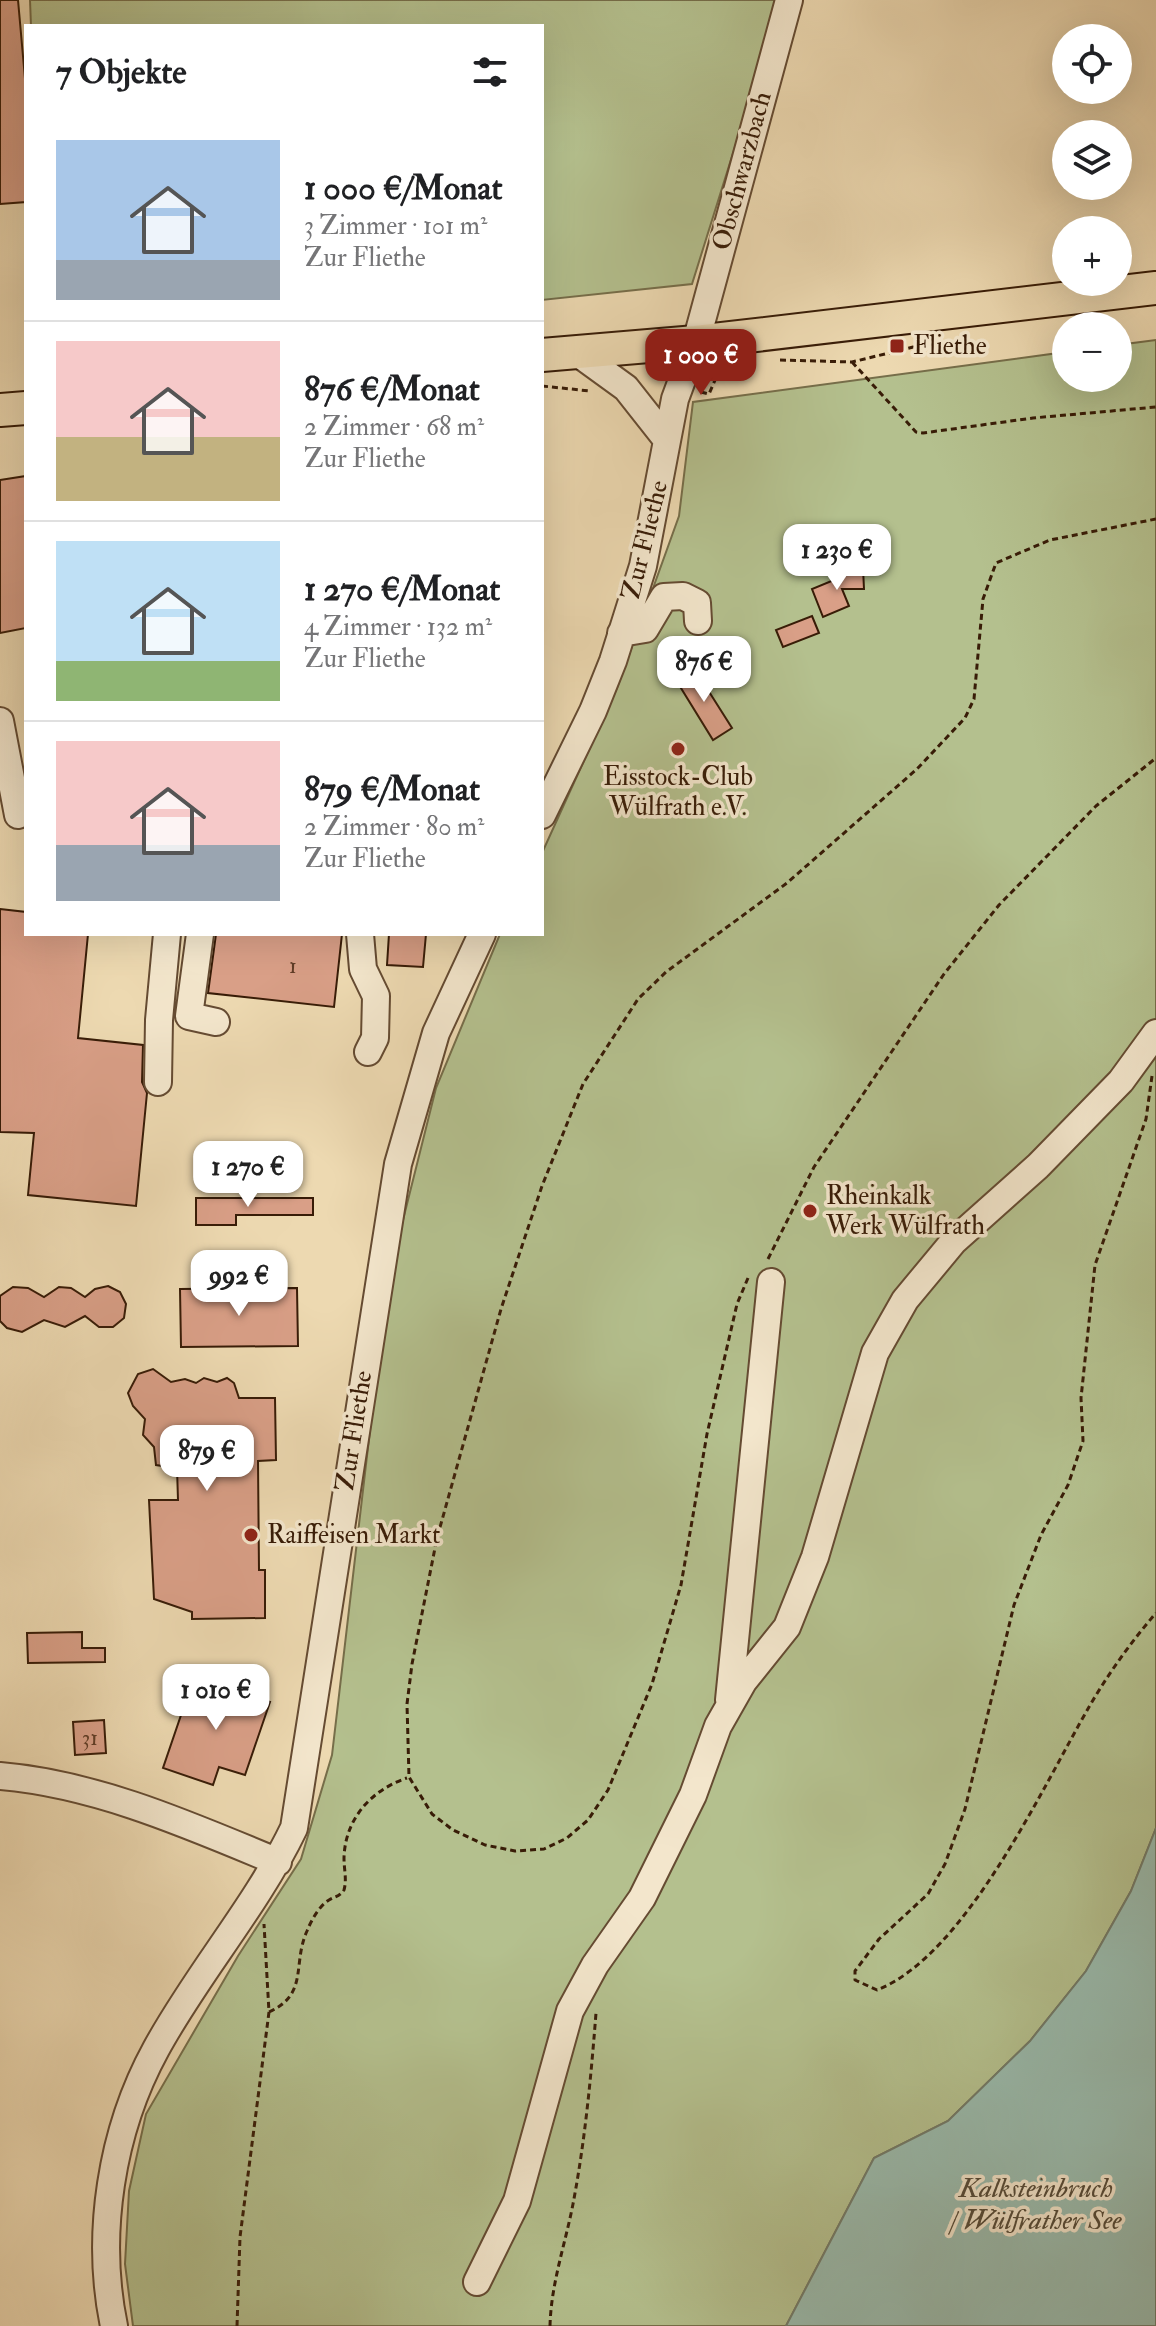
<!DOCTYPE html>
<html lang="de">
<meta charset="utf-8">
<style>
:root{--surface:#fff;--page:#f2f2f2;--text:#202124;--muted:#757577;--line:#e0e0e0;--accent:#8f2418}
body{margin:0;font-family:"IM FELL Double Pica",serif;background:var(--page);color:var(--text);height:100vh;display:flex;flex-direction:column;font-size:30px;white-space:nowrap}
*{box-sizing:border-box;margin:0}
p{font-size:26px;color:var(--muted)}
.icon{flex:none;width:44px;height:44px;fill:none;stroke:currentColor;stroke-width:2;stroke-linecap:round;stroke-linejoin:round}
.map{position:relative;flex:1;overflow:hidden}
.side{position:absolute;left:24px;top:24px;width:520px;height:912px;display:flex;flex-direction:column;background:var(--surface);border-radius:0px;box-shadow:0 8px 32px #0002}
.side>*{flex:none}
.tools{position:absolute;left:1052px;top:24px;display:grid;gap:16px}
.tools a{display:grid;place-items:center;width:80px;height:80px;border-radius:50%;background:var(--surface);box-shadow:0 8px 32px #0002;font-size:40px}
.price{position:absolute;translate:-50% -68px;padding:0 18px;border-radius:16px;background:#fff;color:#222;font-size:26px;line-height:52px;filter:drop-shadow(0 2px 4px #0008)}
.price::after{content:'';position:absolute;left:50%;top:48px;width:24px;height:18px;margin-left:-12px;background:inherit;clip-path:polygon(0 0,100% 0,50% 100%)}
.price.on{background:var(--accent);color:#fff}
ul{padding:0;list-style:none}
li{display:flex;align-items:center;gap:24px;height:200px;padding:0 32px}
li+li{border-top:2px solid var(--line)}
li span{display:grid;place-items:center;flex:none;width:224px;height:160px;border-radius:0px;color:#555}
li>.icon{margin-inline-start:auto}
span .icon{width:96px;height:96px;fill:#fffc;stroke-width:1}
li b{font-size:34px}
h2{display:flex;justify-content:space-between;align-items:center;height:96px;padding:0 32px;font-size:34px}
.map>svg:first-child{display:block}
</style>
<div class="map">
<svg width="1156" height="2326" viewBox="0 0 1156 2326">
<rect width="100%" height="100%" fill="#edd9b1"/>
<filter id="stains"><feTurbulence type="fractalNoise" baseFrequency=".0025" numOctaves="4"/><feColorMatrix values="0 0 0 0 .2 0 0 0 0 .09 0 0 0 0 .02 0 0 0 .5 -.17"/></filter>
<radialGradient id="worn" r=".72"><stop offset=".6" stop-color="#630" stop-opacity="0"/><stop offset="1" stop-color="#630" stop-opacity=".3"/></radialGradient>
<!-- green -->
<path fill="#b4c08e" stroke="#766e4a" stroke-width="2" d="M30,0H781L692,284L542,300V26H31Z
M1156,340V1828L1131,1891L1086,1971L1030,2041L948,2121L874,2158L786,2326H133L125,2264L129,2191L146,2114L238,1956L301,1859L332,1755L378,1362L395,1252L436,1088L500,934H542V853L617,688L679,516L693,402L1066,352V378H1118V345Z"/>
<!-- water -->
<path fill="#99baac" stroke="#727b6a" stroke-width="2" d="M1156,1828V2326H786L874,2158L948,2121L1030,2041L1086,1971L1131,1891Z"/>
<!-- building -->
<path fill="#d99f87" stroke="#381c07" stroke-width="2" d="M0,0H18L26,90V202L0,204Z
M26,476V628L0,633V480Z
M863,568L864,589H842L849,606L823,617L812,589Z
M812,616L819,633L783,647L776,630Z
M694,668L732,728L713,740L676,680Z
M0,909L26,912V934H88L78,1038L143,1045L142,1082L147,1093L136,1206L28,1195L34,1133L0,1132Z
M216,934H342L334,1007L208,993Z
M389,934H426L423,967L387,965Z
M196,1198H313V1215H236V1225H196Z
M108,1286L120,1292L126,1304L124,1318L113,1327H99L85,1316L65,1327L44,1320L22,1332L7,1328L0,1321V1296L13,1287L28,1288L44,1297L59,1287L71,1288L85,1297L95,1289Z
M297,1288L298,1346L181,1347L180,1289Z
M153,1369L171,1382L185,1379L196,1383L204,1378L217,1382L227,1378L234,1383L239,1398H275L276,1460L258,1461L259,1570H265V1618L192,1619V1612L154,1599L149,1500H178L177,1468L156,1465L154,1447L143,1435L145,1419L133,1406L128,1393L138,1374Z
M82,1632V1648H105V1662L28,1663L27,1633Z
M194,1677L270,1702L245,1775L219,1767L213,1785L163,1768Z
M104,1720L106,1753L75,1755L73,1722Z"/>
<g fill="none" stroke-linecap="round" stroke-linejoin="round">
<!-- minor casing -->
<g stroke="#654b32" stroke-width="30">
<path id="minor" d="M575,351L626,388L667,440
M621,633L645,629L664,597L683,596L697,603L698,621
M0,721L18,815
M542,815L593,711L613,661L643,566L675,399L696,342L789,0
M200,934L189,1016L216,1022
M360,934L363,969L376,996L375,1038L368,1052
M158,1082L159,1020L167,934
M729,1700L771,1282
M0,1776C96,1784 189,1825 278,1862
M477,2282L517,2201L570,2011L595,1965L642,1898L693,1795L718,1726L743,1682L787,1627L815,1557L875,1353L905,1300L954,1241L1038,1166L1121,1081L1156,1033
M114,2326C95,2235 111,2131 156,2049C198,1972 256,1907 294,1828L398,1164L436,1033L482,934"/>
</g>
<!-- major casing -->
<g stroke="#381c07" stroke-width="36">
<path id="major" d="M542,355L696,342L1156,288
M0,410L26,408"/>
</g>
<!-- path -->
<path stroke="#381c07" stroke-width="3" stroke-dasharray="6 4" stroke-linecap="butt" d="M780,360L852,362L942,340
M852,362L916,432L923,433L1033,418L1156,407
M542,386L590,391
M701,392L709,394L719,371L733,364
M1152,1076L1146,1119L1095,1265L1081,1398L1083,1441L1068,1485L1041,1535L1014,1605L965,1809L945,1864L928,1894L879,1939L855,1971V1980L877,1990C966,1955 1042,1788 1089,1707C1108,1674 1131,1642 1156,1613
M768,1259L814,1167L944,974L999,905L1096,806L1156,758
M748,1278L737,1304L707,1434L681,1585L652,1684L608,1790L588,1820L567,1838L544,1849L515,1851L485,1845L453,1830L432,1814L409,1777L407,1704L412,1664L437,1538L501,1309L542,1186L583,1084L638,999L666,972L787,883L917,769L965,718L974,699L983,599L996,563L1050,540L1156,519
M269,2012C309,1994 292,1964 307,1931C311,1921 319,1906 329,1900C336,1896 339,1897 344,1890C347,1879 344,1870 344,1858C345,1819 371,1790 407,1778
M237,2326L240,2237L269,2012L264,1924
M550,2326C551,2284 565,2245 573,2204C585,2141 591,2077 596,2013"/>
<!-- minor -->
<use href="#minor" stroke="#f3e6cc" stroke-width="26"/>
<!-- major -->
<use href="#major" stroke="#edd9b1" stroke-width="32"/>
</g>
<!-- markers -->
<g fill="#8f2418" stroke="#f3e6cc" stroke-width="3">
<rect x="889" y="338" width="16" height="16" rx="4"/>
<circle cx="678" cy="749" r="8"/>
<circle cx="810" cy="1211" r="8"/>
<circle cx="251" cy="1535" r="8"/>
</g>
<g text-anchor="middle" dominant-baseline="central" stroke-width="7" stroke-linejoin="round" paint-order="stroke">
<!-- number labels -->
<g font-size="22" fill="#603d27">
<text x="293" y="966">1</text>
<text x="90" y="1738">31</text>
</g>
<!-- street labels -->
<g font-size="26" fill="#381c07" stroke="#f3e6cc">
<text transform="translate(742 171) rotate(-75)">Obschwarzbach</text>
<text transform="translate(645 540) rotate(-76)">Zur Fliethe</text>
<text transform="translate(354 1431) rotate(-81)">Zur Fliethe</text>
</g>
<!-- poi labels -->
<g font-size="26" fill="#381c07" stroke="#f3e6cc" text-anchor="start">
<text x="913" y="346">Fliethe</text>
<text x="678" y="777" text-anchor="middle">Eisstock-Club<tspan x="678" dy="30">Wülfrath e.V.</tspan></text>
<text x="826" y="1196">Rheinkalk<tspan x="826" dy="30">Werk Wülfrath</tspan></text>
<text x="267" y="1535">Raiffeisen Markt</text>
</g>
<!-- water labels -->
<g font-size="28" font-style="italic" fill="#554b39" stroke="#f3e6cc">
<text x="1036" y="2188">Kalksteinbruch<tspan x="1036" dy="32">/ Wülfrather See</tspan></text>
</g>
</g>
<rect width="100%" height="100%" filter="url(#stains)"/>
<rect width="100%" height="100%" fill="url(#worn)"/>
</svg>
<div class="tools">
<a><svg class="icon" aria-label="locate" viewBox="0 0 24 24"><circle cx="12" cy="12" r="6"/><path d="M12 2v4M12 18v4M2 12h4M18 12h4"/></svg></a>
<a><svg class="icon" aria-label="layers" viewBox="0 0 24 24"><path d="M12 4l9 5-9 5-9-5zM3 14l9 5 9-5"/></svg></a>
<a>+</a>
<a>−</a>
</div>
<b class="price on" style="left:701px;top:397px">1 000 €</b>
<b class="price" style="left:837px;top:592px">1 230 €</b>
<b class="price" style="left:704px;top:704px">876 €</b>
<b class="price" style="left:248px;top:1209px">1 270 €</b>
<b class="price" style="left:239px;top:1318px">992 €</b>
<b class="price" style="left:207px;top:1493px">879 €</b>
<b class="price" style="left:216px;top:1732px">1 010 €</b>
<section class="side">
<h2>7 Objekte<svg class="icon" aria-label="filters" viewBox="0 0 24 24"><path d="M4 7h16M4 17h16"/><circle cx="9" cy="7" r="2"/><circle cx="15" cy="17" r="2"/></svg></h2>
<ul>
<li><span style="background:linear-gradient(#a9c7e8 75%,#9aa5b1 0)"><svg class="icon" aria-label="home" viewBox="0 0 24 24"><path d="M3 11l9-7 9 7M6 9v11h12V9"/></svg></span><div><b>1 000 €/Monat</b><p>3 Zimmer · 101 m²</p><p>Zur Fliethe</p></div></li>
<li><span style="background:linear-gradient(#f6c9c9 60%,#c2b280 0)"><svg class="icon" aria-label="home" viewBox="0 0 24 24"><path d="M3 11l9-7 9 7M6 9v11h12V9"/></svg></span><div><b>876 €/Monat</b><p>2 Zimmer · 68 m²</p><p>Zur Fliethe</p></div></li>
<li><span style="background:linear-gradient(#bfe0f5 75%,#8fb573 0)"><svg class="icon" aria-label="home" viewBox="0 0 24 24"><path d="M3 11l9-7 9 7M6 9v11h12V9"/></svg></span><div><b>1 270 €/Monat</b><p>4 Zimmer · 132 m²</p><p>Zur Fliethe</p></div></li>
<li><span style="background:linear-gradient(#f6c9c9 65%,#9aa5b1 0)"><svg class="icon" aria-label="home" viewBox="0 0 24 24"><path d="M3 11l9-7 9 7M6 9v11h12V9"/></svg></span><div><b>879 €/Monat</b><p>2 Zimmer · 80 m²</p><p>Zur Fliethe</p></div></li>
</ul>
</section>
</div>
